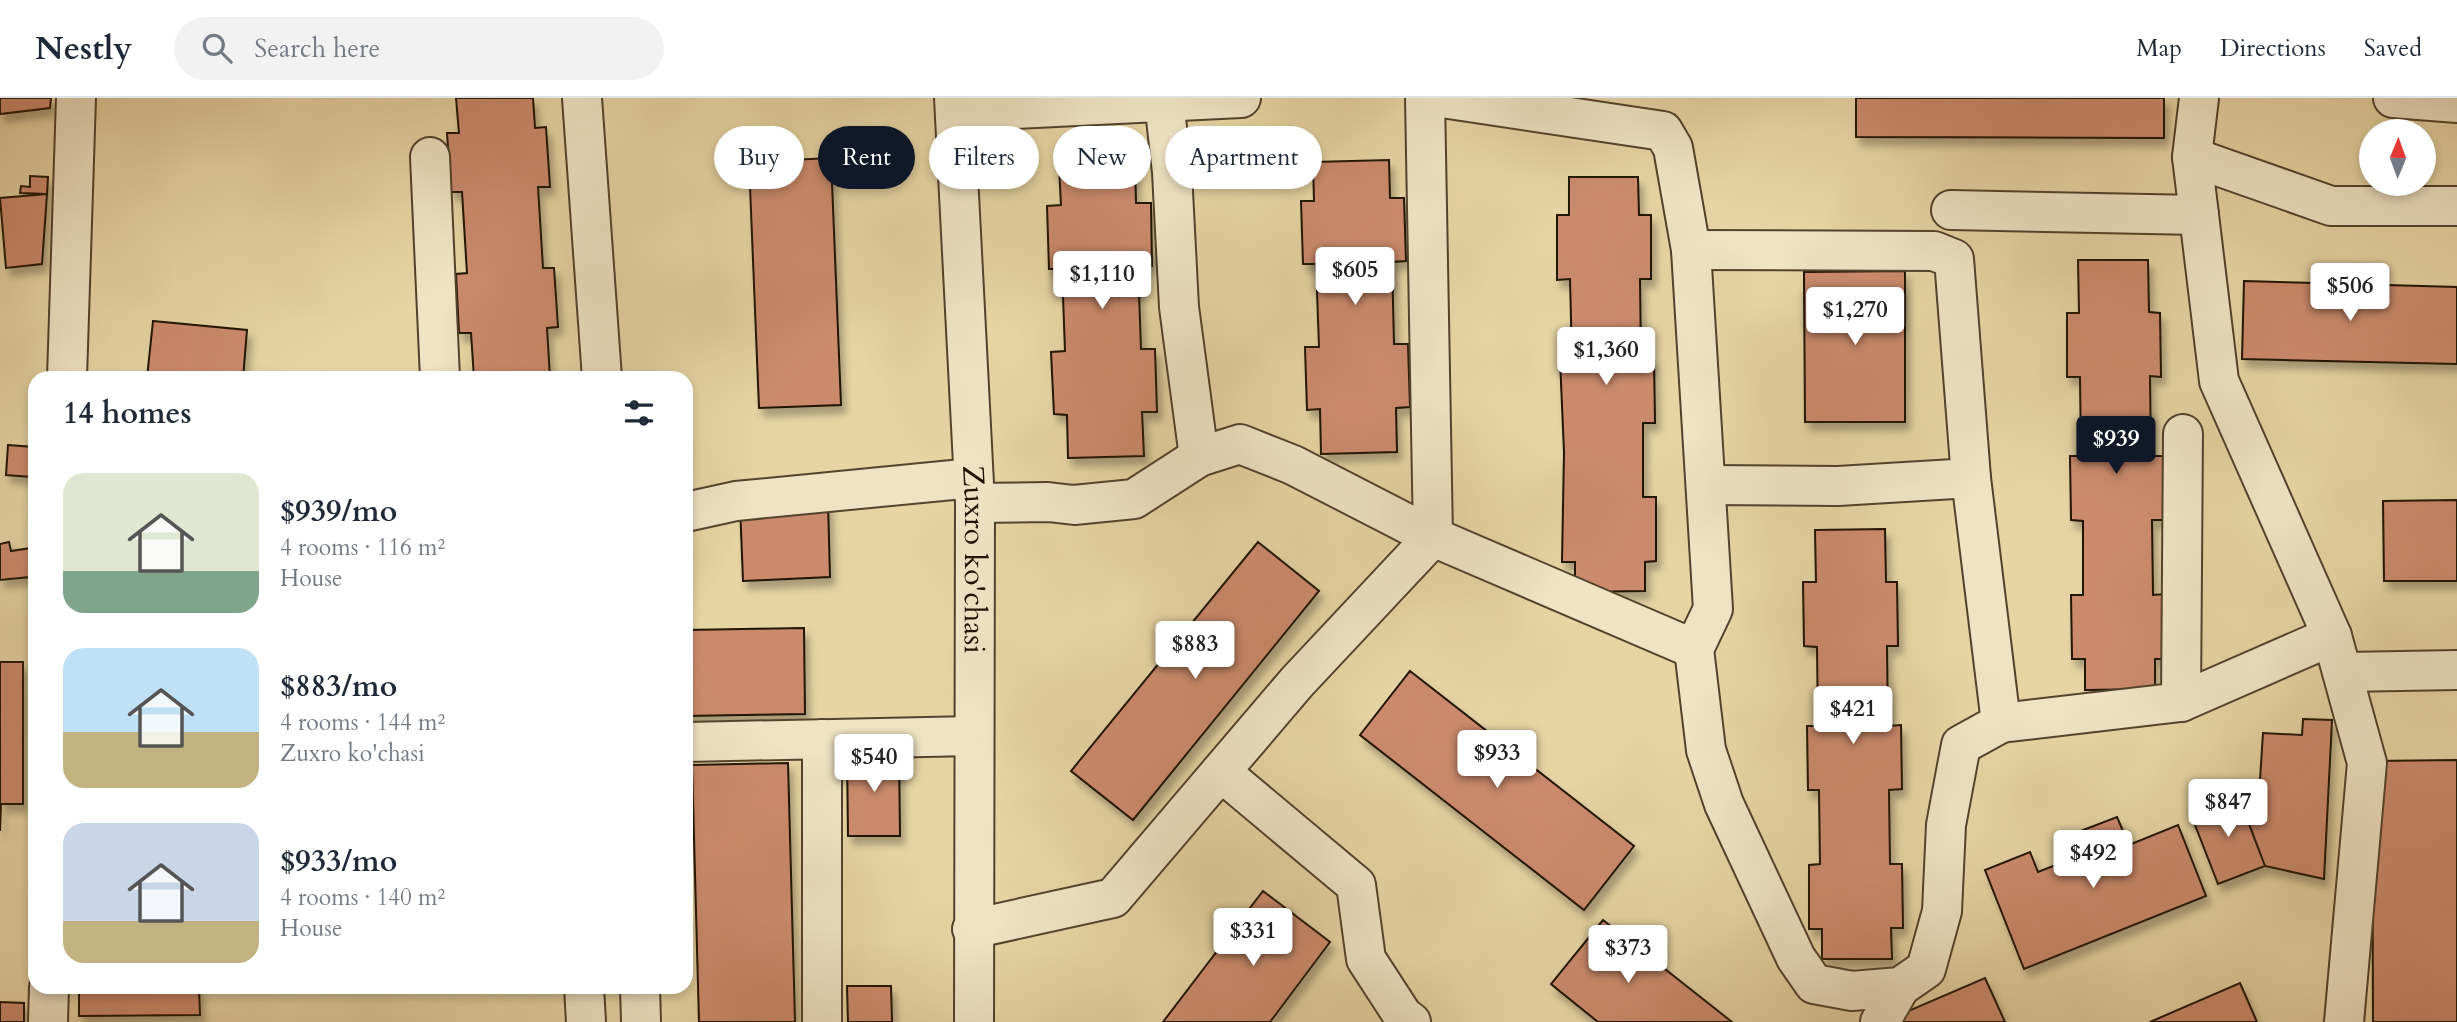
<!DOCTYPE html>
<meta charset="utf-8">
<style>
:root{--surface:#fff;--page:#f2f2f3;--text:#1f2937;--muted:#747a83;--line:#e0e1e3;--accent:#111827}
body{margin:0;font-family:Cardo,serif;background:var(--page);color:var(--text);height:100vh;display:flex;flex-direction:column;font-size:26px;white-space:nowrap}
*{box-sizing:border-box;margin:0}
p{font-size:23px;color:var(--muted)}
.icon{flex:none;width:38px;height:38px;fill:none;stroke:currentColor;stroke-width:2;stroke-linecap:round;stroke-linejoin:round}
.map{position:relative;flex:1;overflow:hidden}
.panel{position:absolute;left:28px;top:273px;width:665px;height:623px;display:flex;flex-direction:column;background:var(--surface);border-radius:21px;box-shadow:0 4px 10px #0003}
.panel>*{flex:none}
.hud{position:absolute;left:714px;top:28px;width:665px;height:63px;display:flex;gap:14px}
.needle{width:46px;rotate:1deg}
.tools{position:absolute;left:2359px;top:21px;display:grid;gap:14px}
.tools a{display:grid;place-items:center;width:77px;height:77px;border-radius:50%;background:var(--surface);box-shadow:0 4px 10px #0003;font-size:35px}
.price{position:absolute;translate:-50% -60px;padding:0 16px;border-radius:7px;background:#fff;color:#222;font-size:23px;line-height:46px;filter:drop-shadow(0 2px 4px #0008)}
.price::after{content:'';position:absolute;left:50%;top:42px;width:21px;height:16px;margin-left:-10px;background:inherit;clip-path:polygon(0 0,100% 0,50% 100%)}
.price.current{background:var(--accent);color:#fff}
ul{padding:0;list-style:none}
li{display:flex;align-items:center;gap:21px;height:175px;padding:0 35px}
li span{display:grid;place-items:center;flex:none;width:196px;height:140px;border-radius:21px;color:#555}
li>.icon{margin-inline-start:auto}
span .icon{width:84px;height:84px;fill:#fffc;stroke-width:1}
li b{font-size:30px}
h2{display:flex;justify-content:space-between;align-items:center;height:84px;padding:0 35px;font-size:30px}
.tag{padding:0 24px;border-radius:32px;background:var(--surface);box-shadow:0 4px 10px #0003;font-size:24px;line-height:63px}
.tag.current{background:var(--accent);color:#fff}
header{display:flex;align-items:center;gap:42px;box-sizing:border-box;height:98px;padding:0 35px;background:var(--surface);border-bottom:2px solid var(--line)}
header strong{font-size:33px}
nav{display:flex;gap:38px;margin-inline-start:auto;font-size:24px}
.search{width:490px;height:63px;background:var(--page);display:flex;align-items:center;gap:18px;box-sizing:border-box;padding:0 24px;border-radius:38px;color:var(--muted);font-size:26px}
.map>svg:first-child{display:block}
</style>
<header>
<strong>Nestly</strong>
<div class="search"><svg class="icon" aria-label="search" viewBox="0 0 24 24"><circle cx="10" cy="10" r="6"/><path d="M15 15l6 6"/></svg>Search here</div>
<nav><a>Map</a><a>Directions</a><a>Saved</a></nav>
</header>
<div class="map">
<svg width="2457" height="924" viewBox="0 0 2457 924">
<defs>
<filter id="shadow"><feDropShadow dx="4.5" dy="8" stdDeviation="3.5" flood-color="#0004"/></filter>
</defs>
<rect width="100%" height="100%" fill="#e6d4a3"/>
<filter id="stains"><feTurbulence type="fractalNoise" baseFrequency=".00286" numOctaves="4"/><feColorMatrix values="0 0 0 0 .2 0 0 0 0 .09 0 0 0 0 .02 0 0 0 .5 -.17"/></filter>
<radialGradient id="worn" r=".72"><stop offset=".6" stop-color="#630" stop-opacity="0"/><stop offset="1" stop-color="#630" stop-opacity=".3"/></radialGradient>
<!-- building -->
<path fill="#cb8a6c" stroke="#221204" stroke-width="2" filter="url(#shadow)" d="M0,0H51L50,10L0,16Z
M456,0H533L535,30L546,29L550,89H538L543,170H554L558,229L547,230L550,280H474L471,235H459L456,176L467,175L462,94H451L447,35H459Z
M1856,0H2164V40L1856,39Z
M831,60L841,307L759,310L749,64Z
M1389,62L1390,100H1404L1406,163L1392,164L1394,246H1408L1410,309L1396,310L1397,354L1321,356L1320,311L1307,312L1305,249H1319L1316,166H1303L1301,103H1314L1313,64Z
M1135,67L1136,105H1151L1152,168H1138L1141,251H1155L1157,314H1142L1144,358L1068,360L1067,317L1054,316L1051,254L1065,253L1062,171H1049L1047,108L1061,107L1059,69Z
M30,78L48,79L47,96L20,95L21,88L30,89Z
M1569,79H1638L1639,117H1651V181H1640L1641,261L1654,260L1655,325H1643V399H1656V463L1645,464V493L1575,494V464H1562L1564,354L1560,261H1572L1570,181L1557,182V117H1569Z
M47,96L42,166L6,170L0,100Z
M2078,162H2148L2149,214L2160,215L2161,279L2150,278L2151,358H2164L2165,422H2152L2153,497L2165,496L2166,561H2155V591L2085,592V561H2072L2071,497H2083V423L2071,422L2070,358H2081L2080,279H2067V215H2079Z
M1905,173V324H1805L1804,174Z
M2244,183L2457,189V266L2242,261Z
M153,223L247,232L243,280H147Z
M8,347L34,349L32,379L6,377Z
M2457,402V483H2384L2383,403Z
M828,404L830,479L743,483L740,407Z
M1885,431L1886,484H1897L1898,548H1887L1888,628L1901,627L1902,691L1889,692L1890,766H1902L1903,830H1891L1892,861H1822V831H1809V767L1820,766L1819,692H1808L1807,628H1818L1817,549L1804,548L1803,484H1816L1815,432Z
M9,444L11,453L31,450L30,479L0,482V446Z
M1258,444L1319,493L1133,722L1071,673Z
M804,530L805,616L686,618V532Z
M0,564H23V706H1L0,733Z
M1410,573L1634,748L1584,812L1360,637Z
M2303,621L2332,622L2324,781L2265,768L2242,707L2259,698L2263,635L2302,637Z
M899,654L900,738H848L847,655Z
M2457,662V924H2373L2372,663Z
M788,665L795,924H699L692,667Z
M2237,695L2265,768L2218,786L2190,714Z
M2117,719L2129,747L2178,727L2206,798L2024,871L1985,772L2030,754L2038,774L2079,758L2070,737Z
M1263,793L1330,844L1270,924H1163Z
M1603,822L1732,924H1598L1551,886Z
M1985,880L2005,924H1893L1892,920Z
M2240,885L2257,924H2150Z
M847,888H891L892,924H848Z
M79,889H199L200,917L79,918Z
M0,904L24,905V924H0Z"/>
<g fill="none" stroke-linecap="round" stroke-linejoin="round">
<!-- minor casing -->
<g stroke="#53422c" stroke-width="42">
<g id="minor">
<path d="M582,0L602,280"/>
<path id="s1" d="M954,0L975,405L974,924"/>
<path d="M2199,0L2192,59L2219,283L2332,538L2367,665L2344,924"/>
<path d="M2393,0L2457,5"/>
<path d="M1164,3L1172,74L1179,209L1199,359L1240,346L1293,367L1433,439L1694,551L1713,511L1691,152L1673,50L1663,33L1442,0"/>
<path d="M955,14L1241,0"/>
<path d="M430,59L440,280"/>
<path d="M2192,59L2331,108H2457"/>
<path d="M1951,112L2199,117"/>
<path d="M1691,152L1934,153L1954,161L1971,380L2001,625L1961,647L1946,727L1942,813L1926,871L1900,889L1852,893L1814,886L1796,860L1724,706L1706,652L1694,551"/>
<path d="M67,280L76,0"/>
<path d="M1706,387L1838,388L1971,380"/>
<path d="M975,405L1048,404L1074,407L1134,401L1199,359"/>
<path d="M686,414L736,403L973,380"/>
<path d="M2344,574L2457,572"/>
<path d="M2181,604L2183,336"/>
<path d="M2001,625L2181,604L2332,538"/>
<path d="M822,641V924"/>
<path d="M686,644L973,638"/>
<path d="M1221,674L1356,787L1366,861L1403,918L1411,924"/>
<path d="M972,831L1113,800L1297,584L1433,439L1425,0"/>
<path d="M584,889L586,924"/>
<path d="M640,889L641,924"/>
<path d="M48,924L49,889"/>
<path d="M1880,924L1900,889"/>
</g>
</g>
<!-- minor -->
<use href="#minor" stroke="#efe3c3" stroke-width="38"/>
</g>
<g text-anchor="middle" dominant-baseline="central" stroke-width="5" stroke-linejoin="round" paint-order="stroke">
<!-- street labels -->
<g font-size="30" fill="#221204" stroke="#efe3c3">
<text stroke="none"><textPath href="#s1" startOffset="462">Zuxro ko'chasi</textPath></text>
</g>
</g>
<rect width="100%" height="100%" filter="url(#stains)"/>
<rect width="100%" height="100%" fill="url(#worn)"/>
</svg>
<div class="tools">
<a><svg class="needle" viewBox="-14 -14 28 28"><path d="M0-13l5 13h-10z" fill="#e53935"/><path d="M0 13l5-13h-10z" fill="#747a83"/></svg></a>
</div>
<b class="price" style="left:1355px;top:209px">$605</b>
<b class="price" style="left:1102px;top:213px">$1,110</b>
<b class="price" style="left:2350px;top:225px">$506</b>
<b class="price" style="left:1855px;top:249px">$1,270</b>
<b class="price" style="left:1606px;top:289px">$1,360</b>
<b class="price current" style="left:2116px;top:378px">$939</b>
<b class="price" style="left:1195px;top:583px">$883</b>
<b class="price" style="left:1853px;top:648px">$421</b>
<b class="price" style="left:1497px;top:692px">$933</b>
<b class="price" style="left:874px;top:696px">$540</b>
<b class="price" style="left:2228px;top:741px">$847</b>
<b class="price" style="left:2093px;top:792px">$492</b>
<b class="price" style="left:1253px;top:870px">$331</b>
<b class="price" style="left:1628px;top:887px">$373</b>
<div class="hud">
<a class="tag">Buy</a>
<a class="tag current">Rent</a>
<a class="tag">Filters</a>
<a class="tag">New</a>
<a class="tag">Apartment</a>
</div>
<section class="panel">
<h2>14 homes<svg class="icon" aria-label="filters" viewBox="0 0 24 24"><path d="M4 7h16M4 17h16"/><circle cx="9" cy="7" r="2"/><circle cx="15" cy="17" r="2"/></svg></h2>
<ul>
<li><span style="background:linear-gradient(#dfe7d0 70%,#7fa58c 0)"><svg class="icon" aria-label="home" viewBox="0 0 24 24"><path d="M3 11l9-7 9 7M6 9v11h12V9"/></svg></span><div><b>$939/mo</b><p>4 rooms · 116 m²</p><p>House</p></div></li>
<li><span style="background:linear-gradient(#bfe0f5 60%,#c2b280 0)"><svg class="icon" aria-label="home" viewBox="0 0 24 24"><path d="M3 11l9-7 9 7M6 9v11h12V9"/></svg></span><div><b>$883/mo</b><p>4 rooms · 144 m²</p><p>Zuxro ko'chasi</p></div></li>
<li><span style="background:linear-gradient(#c9d6e8 70%,#c2b280 0)"><svg class="icon" aria-label="home" viewBox="0 0 24 24"><path d="M3 11l9-7 9 7M6 9v11h12V9"/></svg></span><div><b>$933/mo</b><p>4 rooms · 140 m²</p><p>House</p></div></li>
</ul>
</section>
</div>
